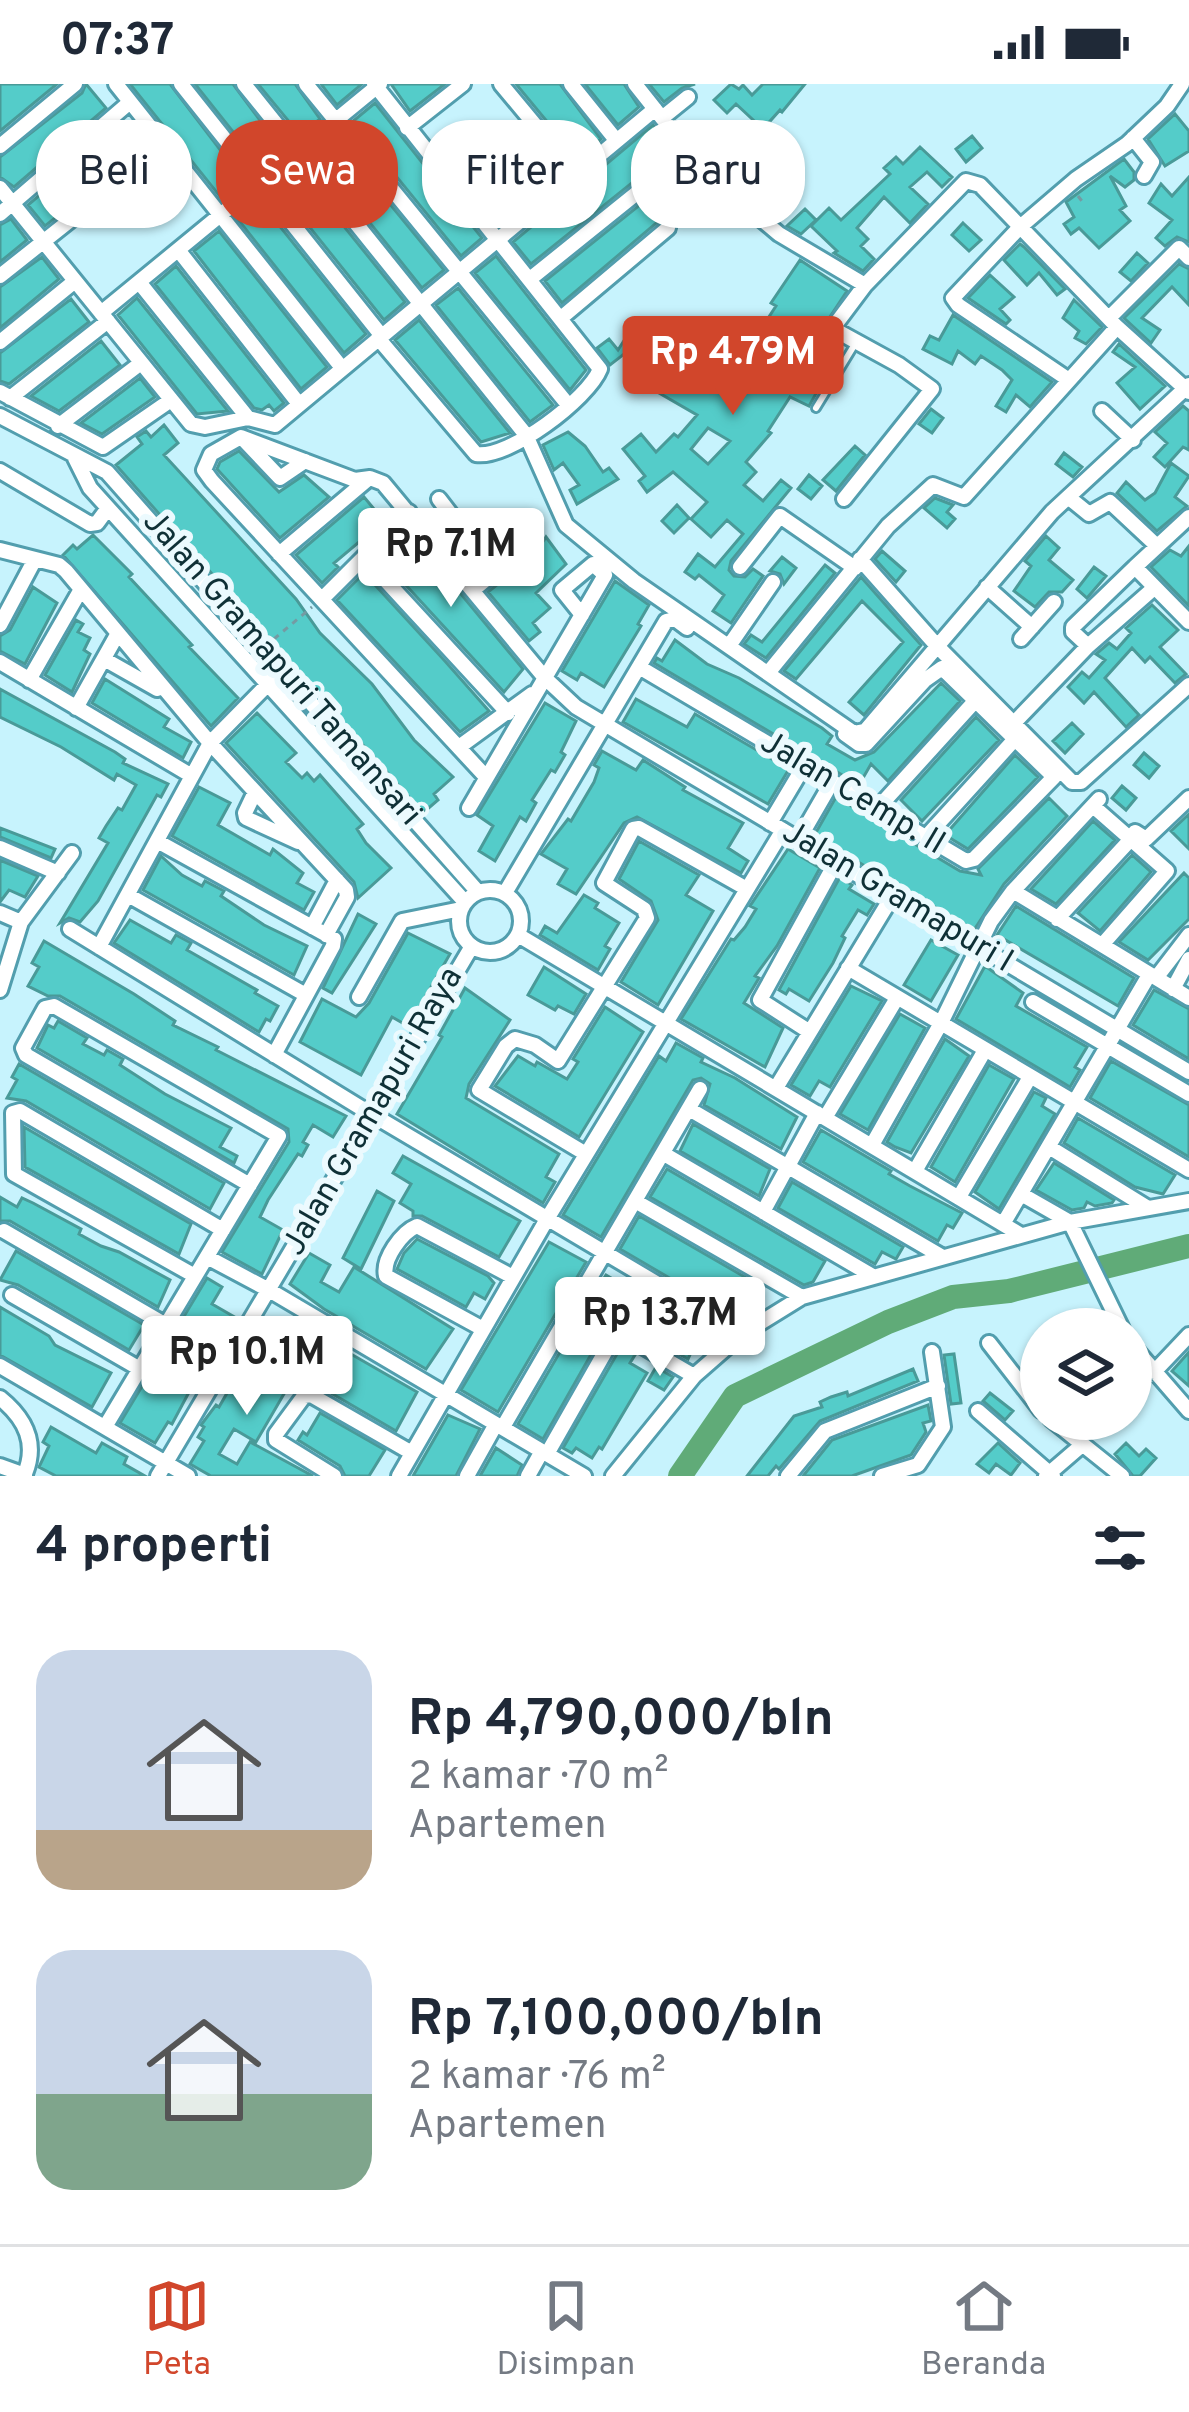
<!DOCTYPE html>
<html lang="id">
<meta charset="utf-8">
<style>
:root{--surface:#fff;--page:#f6f6f7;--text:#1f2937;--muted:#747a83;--line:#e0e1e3;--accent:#d1462b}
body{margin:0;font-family:Overpass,sans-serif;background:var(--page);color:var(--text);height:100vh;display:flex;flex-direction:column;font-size:45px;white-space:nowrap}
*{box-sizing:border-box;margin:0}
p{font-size:39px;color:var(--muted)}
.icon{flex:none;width:66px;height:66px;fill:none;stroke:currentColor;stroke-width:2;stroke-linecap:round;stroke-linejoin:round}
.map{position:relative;height:1392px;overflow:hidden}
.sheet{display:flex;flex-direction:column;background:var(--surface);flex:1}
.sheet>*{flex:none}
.hud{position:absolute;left:36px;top:36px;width:1119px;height:108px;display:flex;gap:24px}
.tools{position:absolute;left:1020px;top:1224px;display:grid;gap:24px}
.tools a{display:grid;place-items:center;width:132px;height:132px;border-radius:50%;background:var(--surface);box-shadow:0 3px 9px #0004;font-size:60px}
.price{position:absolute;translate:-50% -102px;padding:0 27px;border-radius:12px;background:#fff;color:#222;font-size:39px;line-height:78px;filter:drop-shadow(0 3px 6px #0008)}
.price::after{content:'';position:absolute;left:50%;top:72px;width:36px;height:27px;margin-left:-18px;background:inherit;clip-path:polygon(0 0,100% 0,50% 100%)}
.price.current{background:var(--accent);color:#fff}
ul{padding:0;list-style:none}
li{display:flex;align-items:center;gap:36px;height:300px;padding:0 36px}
li span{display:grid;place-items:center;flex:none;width:336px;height:240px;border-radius:36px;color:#555}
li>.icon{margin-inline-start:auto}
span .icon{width:144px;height:144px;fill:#fffc;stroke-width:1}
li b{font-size:51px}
h2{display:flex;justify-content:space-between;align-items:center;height:144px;padding:0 36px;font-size:51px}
.pill{padding:0 42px;border-radius:48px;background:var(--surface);box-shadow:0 3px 9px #0004;font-size:42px;line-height:108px}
.pill.current{background:var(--accent);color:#fff}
.status{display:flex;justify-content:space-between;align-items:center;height:84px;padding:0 60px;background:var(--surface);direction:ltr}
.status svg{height:33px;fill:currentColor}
.dock{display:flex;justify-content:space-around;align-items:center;height:168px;border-top:3px solid var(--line);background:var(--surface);font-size:33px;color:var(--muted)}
.dock a{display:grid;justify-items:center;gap:6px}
.dock .current{color:var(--accent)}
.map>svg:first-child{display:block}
</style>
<div class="status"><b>07:37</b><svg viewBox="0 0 49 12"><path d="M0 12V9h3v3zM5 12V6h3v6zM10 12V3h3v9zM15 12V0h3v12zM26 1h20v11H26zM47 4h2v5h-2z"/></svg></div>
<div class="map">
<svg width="1189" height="1392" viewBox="0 0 1189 1392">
<rect width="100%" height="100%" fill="#c7f3fd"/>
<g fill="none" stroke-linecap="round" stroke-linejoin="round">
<!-- river -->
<path stroke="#60ab78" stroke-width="24" d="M680,1392L735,1312L888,1238L953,1213L1009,1207L1189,1162"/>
</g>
<!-- building -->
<path fill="#54ccc9" stroke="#499a98" stroke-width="3" fill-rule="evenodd" d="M0,0H57L0,47Z
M86,0L106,24L14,103L0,93V73L82,9Z
M130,0H170L244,97L222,115Z
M195,0H233L282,66L261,83Z
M258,0H295L320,35L300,51Z
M321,0H362L337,21Z
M391,0H445L410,27Z
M516,0H560L601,55L578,75Z
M585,0H624L639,23L618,41Z
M649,0H695L682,4L664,18Z
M731,0L739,5L743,1L752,11L763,0H805L782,28L780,26L763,45L736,20L727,29L714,16Z
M375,19L482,154L461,172L352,38Z
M1175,30L1189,47V67L1165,82L1148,55Z
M653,41L673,66L531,180L513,158Z
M120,42L140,67L45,142L28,121Z
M334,52L444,186L422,204L314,69Z
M972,52L982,64L966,78L956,65Z
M920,63L952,93L942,103L927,88L910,103L928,120L910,139L884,113L857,144L868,155L861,162L874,175L863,187L834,169L837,167L811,142L829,124L841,136L890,90L884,84L896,73L903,80Z
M1124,75L1134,88V96L1125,103L1110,92L1126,122L1120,126L1130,137L1099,164L1079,144L1071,150L1064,140L1074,133L1066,118Z
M296,83L405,218L384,236L275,100Z
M687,83L694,92L687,98L690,106L698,116L674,135H661L562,219L545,197Z
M1189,93V158L1177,153L1165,162L1156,154L1172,136L1149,119L1161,100L1172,112Z
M258,115L366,250L344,269L236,133Z
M805,125L816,136L801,150L787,142Z
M11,135L27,156L0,178V141Z
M963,139L981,156L969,167L952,151Z
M219,147L327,283L301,305L194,167Z
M1020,160L1024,163L1065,205L1057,211L1039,189L1027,201L1004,176Z
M1137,169L1148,179L1131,197L1120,188Z
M496,172L586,286L570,306L475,189Z
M42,173L59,195L0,244V203Z
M800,176L847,207L812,260L821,266L799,296L818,306L809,322L790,313L768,347L771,349L746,378L756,388L744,401L763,417L781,396L791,404L731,477L729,486L734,492L745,493L753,485L763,492L731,539L713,527L724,511L699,491L695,495L685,488L698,470L715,483L743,450L727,436L711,453L691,435L707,418L673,388L647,408L639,397L645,392L623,365L641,350L656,368L674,350L678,353L697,331L640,298L653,276L648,272L633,263L610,281L597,264L609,255L618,266L632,244L706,288L728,250L750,262L776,222L771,219ZM708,344L730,357L708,380L691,365Z
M1179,180L1189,185V221L1172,203L1142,234L1160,246L1151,259L1124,234Z
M176,182L284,319L274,327L269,321L262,326L254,324L155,200Z
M990,191L1014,213L1000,225L1010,236L1006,240L968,214Z
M458,204L553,321L530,338L436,221Z
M137,214L228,327L197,330L118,231Z
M71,215L89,238L9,300L0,297V269Z
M1074,216L1102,243L1086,260L1075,254L1079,247L1063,234Z
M953,231L1052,298L1030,323L1016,311L1006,328L996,322L1012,296L1002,286L981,272L975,280L958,267L952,280L923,265L930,252L939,256Z
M419,236L510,349L481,358L395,256Z
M101,257L120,281L59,327L31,312Z
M1119,260L1165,302L1140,325L1117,299L1135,283L1113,268Z
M140,294L155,313L102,350L81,339Z
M1183,322L1189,327V366L1183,363L1165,383L1154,373L1167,359L1155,348Z
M931,325L943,334L932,349L919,340Z
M164,341L178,359L164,371L296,515L320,549L372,600L414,656L453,693L434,710L438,716L423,729L116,381L142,360L137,353L146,347L151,353Z
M568,348L585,362L603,388L609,384L618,395L577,420L570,406L579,401L563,379L554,386L543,361Z
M855,362L865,371L836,407L823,396Z
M239,367L279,408L304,391L329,413L280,454L217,385L220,378Z
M1064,369L1082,383L1073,393L1056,380Z
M1171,379L1189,392L1175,413L1187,422L1157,447L1117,409L1126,398L1145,416L1155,409Z
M809,391L822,402L811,415L798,405Z
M364,413L384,437L334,479L338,483L322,499L296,471Z
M935,414L953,421L947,428L955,435L947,444L924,424Z
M677,421L689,434L674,449L662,437Z
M404,449L432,475L523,585L504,608L380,473Z
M93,451L132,490L129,493L192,561L189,563L238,614L211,642L63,471L73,461L77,465Z
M1046,452L1059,464L1049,476L1073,496L1062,508H1049L1035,523L1014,507L1031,482L1025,477Z
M546,453L566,480L536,509L550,524L533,539L540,548L529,557L488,508L535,470Z
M1189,462V522L1151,483L1170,466L1181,472Z
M882,467L905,487L896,498L875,475Z
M782,473L796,484L784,500L780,490L770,487Z
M825,481L835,489L766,574L744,560L751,551L762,558Z
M1094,483L1106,492L1087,514L1077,505Z
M364,489L444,576L489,627L460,648L337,516Z
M861,493L921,561L864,631L849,618L903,558L862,517L796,595L784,587Z
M615,497L649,521L638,540L641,542L604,603L581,589L577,596L562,587Z
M33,503L57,519L25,580L0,567V552L10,546Z
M1152,521L1178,546L1160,563L1186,590L1175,599L1150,573L1145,578L1132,564L1105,594L1139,631L1126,643L1094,608L1084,619L1068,603L1082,588L1089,594L1105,576L1096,570L1109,559L1117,565L1131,549L1126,544Z
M76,536L83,540L78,548L90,554L84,566L90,570L72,608L45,591Z
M675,556L707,580L739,594L822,644L832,652L827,660L855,676L874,668L941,599L960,617L888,697L871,680L859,701L654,579L657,574L662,577Z
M105,595L169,635L164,643L191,658L183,674L92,619Z
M0,605L115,668L125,675L123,679L168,700L161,713L157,711L98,817L80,838L69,834L60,839L108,759L99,754L106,742L118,724L122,726L136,701L117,690L114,696L61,663L0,633Z
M636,615L687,643L695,630L789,685L768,720L623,638Z
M545,619L576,637L561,668L565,671L555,688L551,686L532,716L536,719L526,737L520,733L495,777L479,767L493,742L477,731Z
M257,629L296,669L286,678L302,694L307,689L314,697L320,691L363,740L357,745L366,759L391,784L358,814L354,798L226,659Z
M976,633L999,656L922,737L901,716Z
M1072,639L1083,650L1065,669L1053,657Z
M602,667L636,686L643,676L685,703L683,706L743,739L728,764L748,777L741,789L637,733L624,739L576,810L558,800L567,785L541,770L568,735L571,737L594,698L599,684L594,681Z
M1144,669L1159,682L1149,694L1134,681Z
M1015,671L1038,693L968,765L945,751Z
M1122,702L1136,714L1126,726L1112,714Z
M199,703L230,719L218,741L270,771L273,765L303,789L297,799L314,808L304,826L172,752Z
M836,713L960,787L981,791L978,785L1049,714L1067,732L1004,800L974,846L814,752Z
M1189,730V765L1171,747Z
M1093,737L1115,756L1056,820L1031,805Z
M0,744L55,765L51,774L0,753Z
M639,757L699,791L686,811L713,827L658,921L621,898L658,836L651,817L619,795Z
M788,765L820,784L777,862L755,892L759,894L744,919L783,944L765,983L681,935L731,855L734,856L745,843L756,825L750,822Z
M1132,771L1151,788L1100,847L1078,829Z
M161,772L182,791L202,802L205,797L224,807L221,812L264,841L307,862L294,891L143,806Z
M0,776L38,792L25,813L9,806L0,818Z
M1184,789L1189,794V835L1148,876L1119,858Z
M840,793L852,801L849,805L874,820L867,831L858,826L842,852L845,854L833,879L809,917L789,905L786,910L779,906Z
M584,811L598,819L595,824L619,839L605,862L610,865L598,886L540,851L545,842L557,849Z
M1016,822L1134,894L1118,922L997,851Z
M358,830L376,840L332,909L323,904Z
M130,836L171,859L176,851L191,859L187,866L257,906L255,909L278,922L270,937L266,935L259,948L114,859Z
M408,849L450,870L412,936L406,941L392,933L361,991L300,958L322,915L356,933L369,919Z
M931,856L958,871L931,917L904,901Z
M44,857L134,910L175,937L173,941L218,963L216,966L346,1032L333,1053L313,1041L303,1058L308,1061L302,1072L298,1070L268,1116L260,1133L283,1146L262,1190L222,1168L289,1058L288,1045L60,912H48L28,902L39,883L32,879Z
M985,882L1023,909L1016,922L1087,963L1075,983L1080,986L1070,1003L956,935Z
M544,883L586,910L574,930L558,922L555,926L528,911Z
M851,902L882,917L830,1003L819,997L810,1012L791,1001Z
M465,904L510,936L469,1000L466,1014L559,1070L546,1093L555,1098L543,1119L397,1030L442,953L439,951Z
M1154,906L1189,925V975L1133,941Z
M605,923L643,948L579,1053L495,1002L518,972L535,982L537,978L567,995L578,978L573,975Z
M900,930L925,944L868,1046L840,1030Z
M58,937L87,954L83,960L104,971L107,966L123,975L120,981L165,1010L231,1044L220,1063L237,1072L234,1079L37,964L48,941L54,944Z
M945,955L969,972L911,1069L895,1063L887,1058Z
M676,959L703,974L701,978L735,994L797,1033L781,1065L704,1021L710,1000L701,994L693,996L601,1153L563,1131L659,972L666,977Z
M1111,977L1189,1021V1073L1090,1014Z
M19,980L224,1099L210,1125L26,1017L7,1014L17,996L12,993Z
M989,981L1014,995L955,1098L931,1083Z
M1034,1008L1046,1014L1042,1022L1055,1030L999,1125L975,1108Z
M1078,1034L1175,1091L1163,1110L1135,1103L1064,1059Z
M693,1040L770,1085L759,1112L680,1067Z
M24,1043L191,1140L179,1170L25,1083Z
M821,1046L891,1087L889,1090L910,1102L962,1129L953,1144L947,1141L938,1157L803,1078Z
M403,1072L520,1137L499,1173L422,1132H413V1127L400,1119L411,1100L393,1089Z
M1054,1079L1114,1116L1112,1119L1095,1122L1087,1118L1084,1124L1072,1126L1036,1106Z
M667,1085L825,1177L813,1198L804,1201L650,1113Z
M792,1098L903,1163L896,1175L882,1168L875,1180L778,1124Z
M377,1107L394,1117L361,1185L343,1174Z
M0,1113L17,1123L22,1114L33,1119L81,1145L79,1150L101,1162L119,1168L170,1196L158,1223L10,1137H0Z
M639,1132L757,1200L736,1233L620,1165Z
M417,1155L488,1192L494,1199L485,1215L474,1209L466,1223L397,1185L404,1169Z
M549,1158L586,1178L498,1328L461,1306Z
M16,1167L144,1241L129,1266L18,1201L0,1196Z
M309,1169L330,1181L321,1198L339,1208L354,1183L453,1245L426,1285L324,1225L290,1200Z
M606,1191L628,1204L632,1201L702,1244L688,1275L589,1218Z
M207,1194L222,1203L212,1220L238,1235L215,1270L211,1267L172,1340L168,1338L155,1359L120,1339Z
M0,1223L49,1252L55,1261L111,1289L92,1323L0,1271Z
M290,1235L417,1308L396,1347L317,1301L296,1295L309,1273L278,1254Z
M578,1237L589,1244L584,1252L597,1260L543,1355L518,1340Z
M262,1248L285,1261L271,1284L292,1296L256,1358L234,1345L219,1370L237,1380L250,1358L313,1392H211L190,1380L204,1357L198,1353L204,1343L201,1341L216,1321L219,1323Z
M621,1263L635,1271L630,1279L647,1289L602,1365L599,1363L592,1374L576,1364L572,1369L563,1364Z
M1189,1268V1302L1172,1287Z
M954,1270L961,1319L951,1320L944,1271Z
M656,1283L673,1293L664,1306L648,1297Z
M913,1285L918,1297L820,1337L779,1385L776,1382L768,1392H747L794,1332L822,1323L820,1318L831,1313L847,1308L848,1312Z
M990,1309L1013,1327L1005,1336L983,1317Z
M928,1321L931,1337L923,1339L926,1348L911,1371L852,1392H803L832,1356Z
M320,1329L385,1366L369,1392H345L340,1382L298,1356L303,1348L307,1351Z
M448,1331L480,1345L456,1392H413Z
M51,1343L96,1369L102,1359L127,1373L124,1380L145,1392H56L39,1383L49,1362L43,1358Z
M998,1359L1020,1379L1011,1391L996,1380L989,1389L977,1380Z
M1126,1359L1139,1372L1146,1365L1156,1374L1140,1392H1133L1115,1370Z
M496,1364L522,1381L517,1392H480Z"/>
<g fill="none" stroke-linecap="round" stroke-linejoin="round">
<!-- service casing -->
<g stroke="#529eae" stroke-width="12">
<path id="service" d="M816,324L855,260"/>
</g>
<!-- minor casing -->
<g stroke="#529eae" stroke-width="20">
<path id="minor" d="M116,0L342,284
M181,0L381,251
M244,0L526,351L566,441L634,497L854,649L865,647L1052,428L1189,301
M306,0L569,322
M374,0L600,285C588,315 509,375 476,370L378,254
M501,0L575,89
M571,0L616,56
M635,0L704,87L779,150L865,201
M662,34L688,13
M407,44L463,0
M1133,54L1152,78L1144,92
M0,62L75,0
M0,104L191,340L205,343L248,334L275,341L655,25
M0,130L130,18
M179,167L299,320
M0,192L165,61
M530,195L689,67
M139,198L248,334
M101,229L380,0
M561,234L668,144
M1109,234L1179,164L1189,174
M0,258L75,197
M1069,296L958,221L953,214L1020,143L1076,95L1127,60L1167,22L1182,0
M0,308L103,363L171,316
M10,314L108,237
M1102,327L1133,356
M0,332L107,388L478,808
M58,342L141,279
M244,356L280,394L305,377
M75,374L90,404L465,818
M0,387L90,440L97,439L108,424
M1068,413L1089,430L1110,418L1157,462
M439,415L495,488
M844,415L932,305L899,281L837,247L835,241L865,201L966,97L980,101L1117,243L1189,308
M1189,433L1135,483L1189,538
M0,466L59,481L66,487L210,659L346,806L347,813L326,851
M279,470L367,396
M364,473L508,629
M860,475L938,563L1072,698H1081L1189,601
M740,483L780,432L855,484
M987,503L1032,543
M473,506L528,461
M323,514L409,428
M0,541L34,477
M1021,555L1054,518
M729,562L773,498
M1088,562L1154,504
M104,575L157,605
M0,578L192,692
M639,583L966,777L974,775L1054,693L942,584L925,596L866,660H859L845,650
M768,589L888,442L933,401L964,413L1117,243
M29,596L80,507
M76,624L117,551
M1014,639L1088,562L1073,548V543L1135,483
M459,663L532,610
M486,693L212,397L204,386L211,370L241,353L355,396L370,394L383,399L545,594L576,623L1189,988
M255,708L245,729L246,734L298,758
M1093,722L1167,787L1102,861
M469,724L605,491L593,480L562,506L582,531
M877,725L976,616
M770,739L804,682
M1135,748L1146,755L1189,714
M926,753L1015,655
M799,755L832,698
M157,757L334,855L333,862L274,971
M0,764L58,789
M459 837a31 31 0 1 1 62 0a31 31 0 1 1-62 0Z
M1013,807L1189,914
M505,809L666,537L675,535L687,544
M128,811L306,911
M0,829L21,838
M1057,835L1131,755
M312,843L337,796
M70,845L361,1024L742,1250
M518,851L1021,1151
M99,863L210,659L271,597
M848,884L1189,1086
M1156,894L1189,851
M1173,905L1189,875
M0,906L21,838L72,769
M359,913L402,837L461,825
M1033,918L1189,1010
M810,948L760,916L836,778
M776,1004L893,811
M689,1025L941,1172
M825,1034L897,914
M872,1061L941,939L991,837L1013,807L1099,715
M1049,1063L1148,1124
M586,1070L479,1006L506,962L515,955L535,961L558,977L647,834L644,825L604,799L633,745L639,744L747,805
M664,1070L871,1191
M915,1087L985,966
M1021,1110L1070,1138L1122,1245
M959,1113L1030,993
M635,1117L802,1213
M763,1128L817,1029
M1003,1140L1149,891
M4,1147L166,1241
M207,1173L269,1206L584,1392
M195,1192L14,1090L13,1029L20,1027L223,1146
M12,1211L140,1285
M574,1222L694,1292
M483,1245L386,1192C382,1175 402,1148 417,1142L513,1193
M989,1259L1041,1326
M1131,1260L1189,1327
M0,1282L188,1392
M1154,1288L1189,1251
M0,1314C26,1335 38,1360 24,1392
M978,1327L1053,1392
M1051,1335L1122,1392
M105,1343L279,1052L54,922L45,924L23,964L26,971L250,1101
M503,1343L700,1005
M547,1370L617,1247
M0,1382L25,1391
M158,1392L472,862
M334,1392L276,1356V1350L304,1312L311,1311L412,1369
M399,1392L547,1135L783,746
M467,1392L496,1340
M528,1392L542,1367
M613,1392L694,1292L742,1250L802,1213L1070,1138L1189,1117
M788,1392L825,1347L938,1302
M882,1392L918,1381L943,1343L932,1268
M1046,1392L1082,1361"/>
</g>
<!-- path -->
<path stroke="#749ba3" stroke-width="3" stroke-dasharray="6 6" stroke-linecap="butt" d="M1078,112L1085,121
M274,555L312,523"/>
<!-- service -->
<use href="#service" stroke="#fff" stroke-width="6"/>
<!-- minor -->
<use href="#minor" stroke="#fff" stroke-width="14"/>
</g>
<g text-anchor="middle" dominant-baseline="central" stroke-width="12" stroke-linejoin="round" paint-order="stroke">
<!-- street labels -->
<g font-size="33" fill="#0f3036" stroke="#ecfafe">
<text transform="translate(281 585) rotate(49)">Jalan Gramapuri Tamansari</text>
<text transform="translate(852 710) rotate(31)">Jalan Cemp. II</text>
<text transform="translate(897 814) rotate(31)">Jalan Gramapuri I</text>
<text transform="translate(374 1028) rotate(-60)">Jalan Gramapuri Raya</text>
</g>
</g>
</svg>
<div class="tools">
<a><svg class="icon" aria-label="layers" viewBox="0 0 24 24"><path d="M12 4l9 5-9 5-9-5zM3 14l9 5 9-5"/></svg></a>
</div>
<b class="price current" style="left:733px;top:334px">Rp 4.79M</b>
<b class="price" style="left:451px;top:526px">Rp 7.1M</b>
<b class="price" style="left:660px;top:1295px">Rp 13.7M</b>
<b class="price" style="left:247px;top:1334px">Rp 10.1M</b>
<div class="hud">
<a class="pill">Beli</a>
<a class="pill current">Sewa</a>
<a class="pill">Filter</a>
<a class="pill">Baru</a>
</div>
</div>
<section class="sheet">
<h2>4 properti<svg class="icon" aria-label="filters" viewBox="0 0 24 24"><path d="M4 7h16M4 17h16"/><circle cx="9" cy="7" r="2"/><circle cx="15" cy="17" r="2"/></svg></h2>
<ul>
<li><span style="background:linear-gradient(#c9d6e8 75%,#b9a48a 0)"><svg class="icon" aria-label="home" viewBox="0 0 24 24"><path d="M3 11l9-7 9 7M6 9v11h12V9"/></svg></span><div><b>Rp 4,790,000/bln</b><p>2 kamar · 70 m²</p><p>Apartemen</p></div></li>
<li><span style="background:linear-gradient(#c9d6e8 60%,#7fa58c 0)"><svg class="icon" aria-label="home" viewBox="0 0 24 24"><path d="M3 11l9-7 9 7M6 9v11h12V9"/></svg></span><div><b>Rp 7,100,000/bln</b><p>2 kamar · 76 m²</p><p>Apartemen</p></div></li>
</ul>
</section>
<nav class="dock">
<a class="current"><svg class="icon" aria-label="map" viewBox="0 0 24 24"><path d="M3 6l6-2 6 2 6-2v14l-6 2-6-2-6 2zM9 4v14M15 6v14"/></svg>Peta</a>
<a><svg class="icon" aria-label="saved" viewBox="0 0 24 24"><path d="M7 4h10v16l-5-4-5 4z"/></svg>Disimpan</a>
<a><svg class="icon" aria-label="home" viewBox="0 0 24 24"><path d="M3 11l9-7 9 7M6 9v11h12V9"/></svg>Beranda</a>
</nav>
